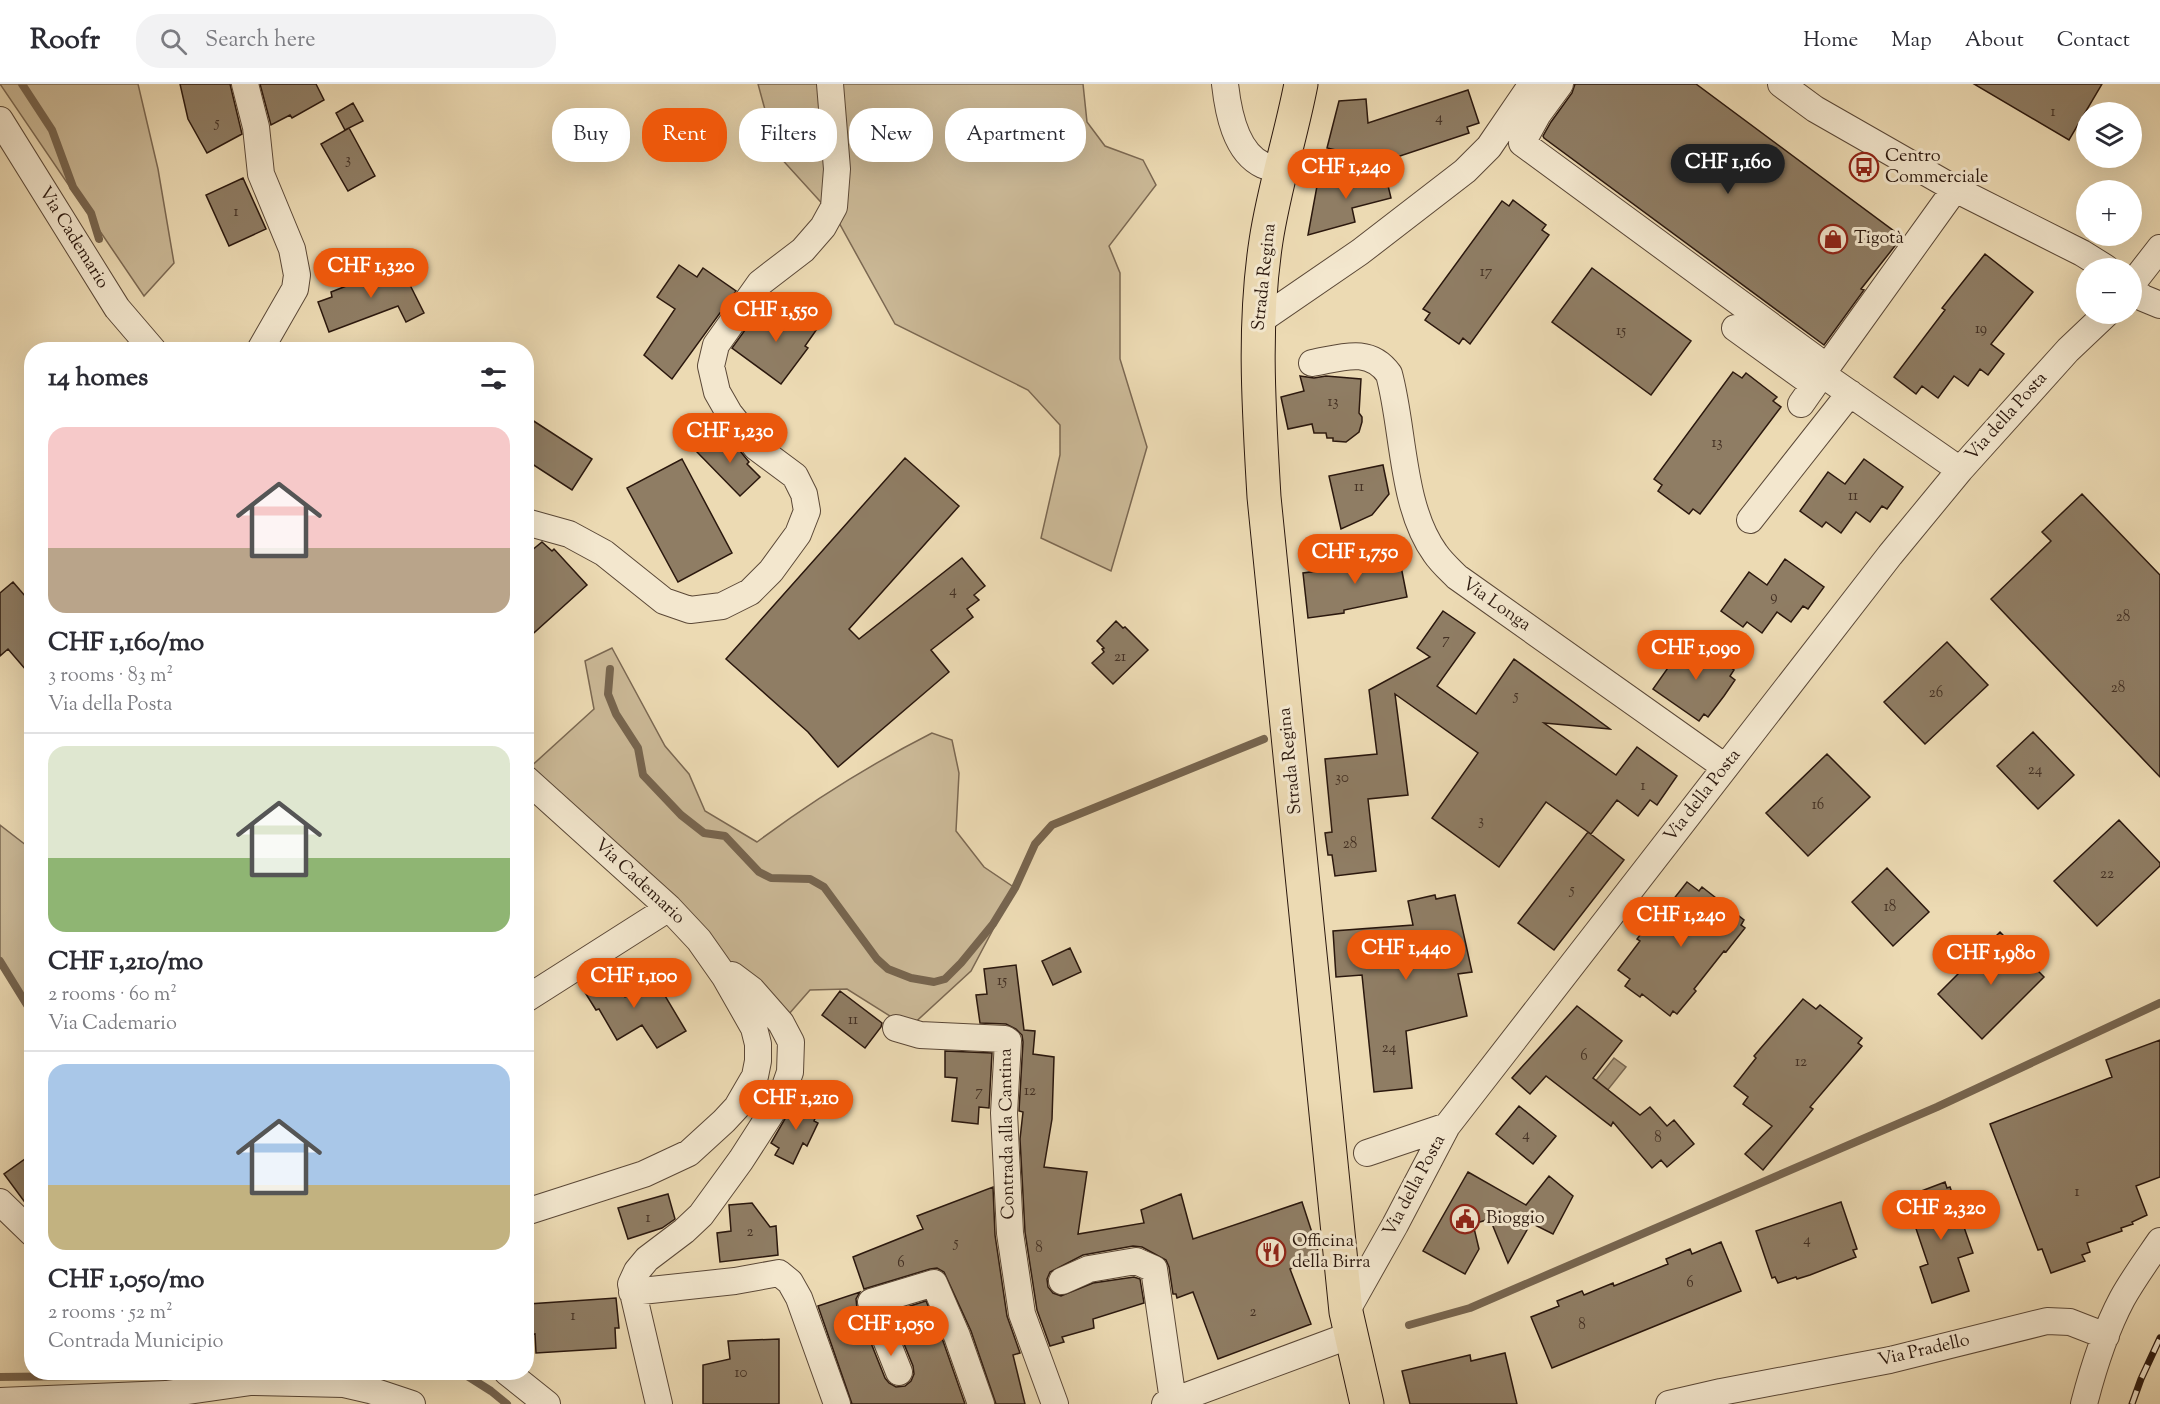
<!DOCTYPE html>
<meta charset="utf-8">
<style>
:root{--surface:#fff;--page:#f2f2f3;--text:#2b2b33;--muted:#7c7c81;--line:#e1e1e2;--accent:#ea580c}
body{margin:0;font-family:"Sorts Mill Goudy",serif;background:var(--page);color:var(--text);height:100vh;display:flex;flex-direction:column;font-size:22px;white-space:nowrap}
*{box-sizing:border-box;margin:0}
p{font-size:20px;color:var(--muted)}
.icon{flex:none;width:33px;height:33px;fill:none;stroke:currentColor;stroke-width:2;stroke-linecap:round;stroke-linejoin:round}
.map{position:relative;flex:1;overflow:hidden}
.side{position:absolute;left:24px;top:258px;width:510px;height:1038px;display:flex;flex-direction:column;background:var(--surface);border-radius:24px;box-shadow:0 6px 24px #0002}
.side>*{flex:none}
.hud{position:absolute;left:552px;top:24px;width:570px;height:54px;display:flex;gap:12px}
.buttons{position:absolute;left:2076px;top:18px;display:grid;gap:12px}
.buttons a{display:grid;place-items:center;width:66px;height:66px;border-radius:50%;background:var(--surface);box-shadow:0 6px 24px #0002;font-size:30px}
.price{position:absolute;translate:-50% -51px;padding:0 14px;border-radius:21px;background:var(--accent);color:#fff;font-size:20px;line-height:39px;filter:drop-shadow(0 2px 3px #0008)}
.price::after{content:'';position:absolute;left:50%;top:36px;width:18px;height:14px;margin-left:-9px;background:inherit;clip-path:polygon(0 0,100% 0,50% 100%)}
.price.on{background:#222;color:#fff}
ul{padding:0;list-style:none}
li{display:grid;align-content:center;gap:12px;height:318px;padding:0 24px}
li+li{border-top:2px solid var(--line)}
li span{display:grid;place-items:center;height:186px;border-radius:18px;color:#555}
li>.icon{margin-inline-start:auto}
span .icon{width:108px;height:108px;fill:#fffc;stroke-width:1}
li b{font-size:26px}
h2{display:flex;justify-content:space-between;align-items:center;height:72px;padding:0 24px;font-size:26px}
.tag{padding:0 21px;border-radius:24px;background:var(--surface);box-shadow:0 6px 24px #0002;font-size:21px;line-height:54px}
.tag.on{background:var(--accent);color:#fff}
header{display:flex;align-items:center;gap:36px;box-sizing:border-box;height:84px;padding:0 30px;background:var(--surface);border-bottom:2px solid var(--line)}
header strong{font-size:28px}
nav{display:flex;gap:33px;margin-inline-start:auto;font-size:21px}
.search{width:420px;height:54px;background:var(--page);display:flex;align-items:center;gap:15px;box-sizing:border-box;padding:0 21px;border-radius:24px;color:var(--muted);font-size:22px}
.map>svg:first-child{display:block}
</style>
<header>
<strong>Roofr</strong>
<div class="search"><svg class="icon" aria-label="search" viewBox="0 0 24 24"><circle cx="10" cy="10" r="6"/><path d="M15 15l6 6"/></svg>Search here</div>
<nav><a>Home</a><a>Map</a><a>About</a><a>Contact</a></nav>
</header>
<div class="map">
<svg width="2160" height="1320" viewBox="0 0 2160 1320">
<rect width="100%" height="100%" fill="#ecdab3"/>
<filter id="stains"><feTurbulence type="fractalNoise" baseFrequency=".00333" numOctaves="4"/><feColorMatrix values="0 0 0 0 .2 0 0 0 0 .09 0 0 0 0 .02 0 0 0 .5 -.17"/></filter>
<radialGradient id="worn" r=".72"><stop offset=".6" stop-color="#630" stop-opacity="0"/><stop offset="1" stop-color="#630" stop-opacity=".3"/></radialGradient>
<!-- green -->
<path fill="#cbb997" stroke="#7b6852" stroke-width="1.5" d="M0,0H138L158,85L174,179L144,212Z
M758,0H1083L1087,38L1105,62L1143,76L1156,101L1109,162L1120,189V275L1147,363L1111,487L1041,454L1060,371V341L1028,306L895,240L838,137L777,70Z
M612,564L665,662L689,690L705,727L757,758C812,717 871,680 932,649L952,656L959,689L956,747L984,783L1015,804L971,887L909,944L847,905L810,906L781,939L527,686L594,625L585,577Z
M0,741L31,765V929L0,877Z"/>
<!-- water -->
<path fill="#aa987b" stroke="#77654f" stroke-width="1.5" d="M1614,974L1626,983L1602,1013L1590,1004Z"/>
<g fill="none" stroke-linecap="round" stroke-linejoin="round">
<!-- stream -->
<path stroke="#77654f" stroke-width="8" d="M22,0L52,46L73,103L91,129L99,155
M610,585L608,610L616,630L638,664L643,691L681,731L704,749L725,752L759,788L771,794L810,795L824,803L877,875L888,885L911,894L934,898L945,895L961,879L993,840L1015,804L1035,760L1052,741L1264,655
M0,877L32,929
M1409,1241L1470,1224L1937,1023L2160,919
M461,1288L491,1307L507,1320
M0,1293L164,1291L177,1288"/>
</g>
<!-- building -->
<path fill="#8f7d64" stroke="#2b180e" stroke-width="1.5" d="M180,0H230L242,50L207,69L188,35Z
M260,0H316L324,16L292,34L290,31L271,41Z
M1575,0H1696L1902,153L1861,205L1864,206L1824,261L1544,54L1543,52L1551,38L1572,9Z
M1974,0H2102L2069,56Z
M1468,6L1479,39L1467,43L1469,49L1385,77L1327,64L1339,17L1366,15L1368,39Z
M353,19L363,37L345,46L336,29Z
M349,44L375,92L348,107L321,60Z
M1384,85L1391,114L1352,124L1355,138L1308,151L1317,102Z
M243,94L266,145L229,162L206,111Z
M1513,116L1546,141L1542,146L1549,151L1470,260L1463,254L1459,260L1425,236L1430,229L1423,225L1502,117L1509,122Z
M1985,170L2033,208L1991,260L2004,270L1988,291L1980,285L1968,302L1954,292L1938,314L1922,302L1916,310L1894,293L1945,226L1942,224Z
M399,179L424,229L406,238L398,222L329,248L318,218L332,213L331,208L377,190Z
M679,181L697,193L703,184L736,207L672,295L644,271L675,225L657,213Z
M1592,184L1691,257L1651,311L1552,238Z
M786,223L817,245L805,262L808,264L781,300L732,264L758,228L774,239Z
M1733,288L1742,294L1746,289L1777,313L1773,317L1781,323L1700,430L1693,425L1689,430L1658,407L1662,401L1654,395Z
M1300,292L1314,294L1326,292L1361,295L1359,329L1362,333V338L1359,348L1346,358L1333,357V354H1327L1326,349H1314L1312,340L1288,345L1281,313L1304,307Z
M526,332L592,375L572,406L526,376Z
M727,351L749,378L747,380L760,393L740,412L696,367Z
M905,374L959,422L849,545L859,555L962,474L985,502L974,511L979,516L967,525L973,533L931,566L949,588L838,683L808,648L726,575Z
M682,375L732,469L678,498L627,404Z
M1864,375L1903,403L1887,425L1882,422L1870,438L1856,428L1841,449L1826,438L1822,443L1800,427L1828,388L1845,400Z
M1383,381L1389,410L1372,431L1341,445L1329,392Z
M2082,410L2160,491V693L1991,515L2051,457L2042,448Z
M542,458L552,467L554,465L587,501L526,556V471Z
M1398,467L1407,513L1344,526V529L1308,534L1303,489L1358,482L1353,476Z
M1785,475L1824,503L1808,525L1803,522L1791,538L1777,528L1762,549L1747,538L1743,543L1721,527L1749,488L1767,501Z
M13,498L32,520V593L8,565L0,572V509Z
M1443,527L1475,549L1437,602L1476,630L1514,575L1610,645L1544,639L1616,691L1637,663L1677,692L1657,721L1650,716L1638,732L1617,716L1591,750L1546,718L1499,783L1432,734L1478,669L1395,610L1408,711L1368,715L1376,787L1335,792L1332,771H1328L1325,749L1332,748L1325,675L1377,670L1369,606L1430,573L1417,564Z
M1116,537L1123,544L1125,543L1148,566L1113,600L1092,579L1104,568L1102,565L1104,564L1097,557Z
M1689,554L1734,586L1730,592L1735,596L1724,612L1708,633L1704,630L1699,637L1653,605Z
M1947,558L1988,601L1925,660L1884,618Z
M2033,648L2074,691L2038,725L1997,682Z
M1827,670L1870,713L1808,772L1766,729Z
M2119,736L2160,779V782L2097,842L2054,797Z
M1588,748L1624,776L1554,866L1518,839Z
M1887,784L1929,828L1893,862L1852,818Z
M1687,798L1699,807L1702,803L1744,836L1741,841L1745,844L1726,868L1724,867L1694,905L1696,907L1677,930L1673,927L1670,932L1642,910L1640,913L1625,902L1630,895L1618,886L1640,857L1637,855L1653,834L1661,823L1665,826Z
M1435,811L1436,815L1455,811L1472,888L1458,890L1467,932L1406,947L1412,1004L1374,1008L1362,891L1336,893L1333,847L1413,841L1408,817Z
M2000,848L2044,893L1982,955L1938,910Z
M1070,864L1081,888L1053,901L1042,877Z
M1016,881L1024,946L1035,947L1033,970L1054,973L1052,1035L1044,1083L1087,1088L1078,1150L1144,1139L1141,1126L1181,1110L1193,1155L1302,1118L1320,1173L1290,1185L1311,1240L1218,1275L1193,1208L1177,1214L1176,1210H1173L1169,1183L1166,1176L1142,1163L1133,1162L1083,1171L1050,1188L1047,1195L1048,1203L1053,1209L1061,1212L1093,1199L1134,1193L1140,1195L1144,1219L1093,1235L1094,1244L1062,1253L1064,1258L1050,1262L1037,1226L1025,1148L1020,1055L1023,1028L1019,1027L1023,958L1022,951L1016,945L1006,940L980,939L976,911L987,910L984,885Z
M609,885L625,913L655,895L686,947L657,964L642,941L617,956L599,925L596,926L581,902Z
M840,907L882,939L881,943L865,964L822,931Z
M1803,915L1816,925L1820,921L1862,954L1858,959L1862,962L1810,1023L1813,1025L1763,1086L1745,1070L1772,1042L1743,1020L1748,1013L1734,1002L1756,974L1754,972Z
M1577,922L1622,957L1593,994L1640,1031L1650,1023L1667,1042L1674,1036L1694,1060L1667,1083L1661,1076L1652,1084L1613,1038L1611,1042L1546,992L1530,1010L1512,994Z
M2160,956V1093L2136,1102L2147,1131L2132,1138L2133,1140L2121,1144L2122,1147L2087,1159L2090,1168L2082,1171L2085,1177L2051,1189L2042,1165L2038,1166L1990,1040L2112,993L2106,976Z
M945,967L992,969L989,1024L979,1023L978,1040L952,1037L957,994L945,993Z
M797,1014L811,1020L809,1023L818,1027L814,1037L818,1039L807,1062L803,1059L793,1080L775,1071L779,1064L771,1059Z
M1519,1022L1556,1052L1533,1080L1496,1050Z
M32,1070V1128L4,1090Z
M1468,1088L1526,1121L1549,1092L1573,1112L1553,1150L1531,1139L1508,1179L1490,1135L1473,1140L1479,1165L1465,1190L1423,1167Z
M1945,1098L1947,1104L1950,1103L1973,1169L1958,1174L1969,1207L1932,1219L1920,1183L1928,1180L1907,1118L1917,1114L1916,1109Z
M993,1103L995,1151L1007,1232L1020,1269L1013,1271L1025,1320H996L971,1247L944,1188L937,1184L930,1185L864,1205L853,1173L923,1145L917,1132Z
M668,1110L675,1135L662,1144L628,1155L618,1124Z
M1841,1118L1857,1165L1853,1166L1856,1173L1810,1191L1797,1195L1796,1193L1778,1199L1775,1193L1772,1194L1756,1147Z
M752,1119L770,1143L776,1142L778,1171L720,1178L717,1149L731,1147L729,1121Z
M1721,1158L1741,1207L1552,1284L1531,1233L1559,1222L1557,1217L1582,1207L1584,1211L1613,1199L1614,1202L1668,1180L1666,1175L1690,1165L1692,1170Z
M860,1208L856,1215L857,1224L885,1294L889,1299L896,1303L905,1302L911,1297L914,1290L913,1282L891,1228L926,1217L943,1257L965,1320H852L818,1222Z
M616,1214L619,1244H615L616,1264L536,1269L535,1250L530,1251L528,1220Z
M779,1255V1320H703V1281L730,1275L728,1257Z
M1505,1269L1517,1320H1410L1402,1287L1470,1271L1471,1277Z"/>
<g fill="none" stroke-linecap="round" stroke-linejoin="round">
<!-- minor casing -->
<g stroke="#5b4837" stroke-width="28">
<path id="minor" d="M245,0L256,43L261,90L292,165L297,191L295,205L260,266
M1225,0C1228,27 1235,68 1263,81C1268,83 1276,84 1282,85
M1560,0L1538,30L1522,59L1827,283L1822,290L1960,386
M1781,0L1815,25L1955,105L2082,169L2106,184
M0,36L117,224L153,266
M2132,200L2160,164
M2132,205L2143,214L2160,221
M1258,238L1360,168L1465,87L1489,63L1532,0
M1735,244L1814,301
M1312,279C1341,274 1369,262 1389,290C1404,345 1401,422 1435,469C1441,478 1449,485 1457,493L1725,683
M1827,283L1955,105
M1801,320L1822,290
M1750,436L1850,309
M526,438L569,450L604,469L664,517L690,526L722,522L750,508L771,487L798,450L807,427L804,410L795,392L756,363L729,329L717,308L711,282L716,261L760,199L803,166L823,143L834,123L837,85L830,0
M526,695L669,824L699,856L725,893L754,944L758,960V977L755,992L737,1023L724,1037L689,1069L644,1090L526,1128
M526,915L669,824
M896,944L920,951L1005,955L1008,957L1004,1029L1010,1149L1022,1230L1055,1320
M1367,1069L1447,1042
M0,1118L32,1149
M1062,1197L1089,1185L1136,1177L1154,1185L1173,1317
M632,1208L735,1197L779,1189L790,1198L799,1214L837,1320
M1346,1228L1395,1141L1447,1042L1890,471L1960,386L2068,266L2106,230
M507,1288L547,1320
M899,1288L871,1218L934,1199L957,1252L981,1320
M0,1317L166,1310L251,1298L344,1300L370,1306L412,1320
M659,1320L631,1200L637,1187L647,1175L684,1147L701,1131L741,1076L781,1014L790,988L791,958L781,939L752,906L732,891
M1165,1320L1351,1251
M1669,1320L1721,1308L1890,1276L2047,1237L2070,1238L2106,1252
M2084,1320C2093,1285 2105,1247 2122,1215C2133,1195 2147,1176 2160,1157"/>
</g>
<!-- major casing -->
<g stroke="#2b180e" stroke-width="35">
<path id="major" d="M1301,0C1291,52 1274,104 1266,157C1253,242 1259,327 1264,413L1346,1228L1367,1320"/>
</g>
<!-- minor -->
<use href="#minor" stroke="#f3e7ce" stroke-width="26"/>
<!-- major -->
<use href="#major" stroke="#ecdab3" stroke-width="33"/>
<!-- rail casing -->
<g stroke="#2b180e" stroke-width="7">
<path id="rail" d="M2132,1320L2141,1295L2160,1254"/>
</g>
<!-- rail -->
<use href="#rail" stroke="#f3e7ce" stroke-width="4.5" stroke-dasharray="14" stroke-linecap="butt"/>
</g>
<!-- icons -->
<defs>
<g id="bus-ring" transform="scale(1.5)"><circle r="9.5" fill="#f3e7ce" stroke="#8f2418" stroke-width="1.5"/><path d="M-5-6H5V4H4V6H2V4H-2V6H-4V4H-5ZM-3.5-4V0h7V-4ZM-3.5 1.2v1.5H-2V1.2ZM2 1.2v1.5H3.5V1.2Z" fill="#8f2418"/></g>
<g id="shop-ring" transform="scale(1.5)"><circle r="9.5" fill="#f3e7ce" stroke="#8f2418" stroke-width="1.5"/><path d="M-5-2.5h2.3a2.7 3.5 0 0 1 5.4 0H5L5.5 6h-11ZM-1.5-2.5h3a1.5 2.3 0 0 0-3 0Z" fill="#8f2418"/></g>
<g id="civic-ring" transform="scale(1.5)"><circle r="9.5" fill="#f3e7ce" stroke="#8f2418" stroke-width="1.5"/><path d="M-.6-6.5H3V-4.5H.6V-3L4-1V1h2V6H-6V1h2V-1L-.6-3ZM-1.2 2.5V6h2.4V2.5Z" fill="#8f2418"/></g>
<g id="restaurant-ring" transform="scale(1.5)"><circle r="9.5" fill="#f3e7ce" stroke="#8f2418" stroke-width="1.5"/><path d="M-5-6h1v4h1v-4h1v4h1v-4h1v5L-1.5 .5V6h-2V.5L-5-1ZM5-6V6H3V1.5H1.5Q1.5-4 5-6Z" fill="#8f2418"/></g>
</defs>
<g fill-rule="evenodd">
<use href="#bus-ring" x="1864" y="83"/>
<use href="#shop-ring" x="1833" y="155"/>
<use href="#civic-ring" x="1465" y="1135"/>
<use href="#restaurant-ring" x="1271" y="1168"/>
</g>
<g text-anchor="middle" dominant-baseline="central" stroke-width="6" stroke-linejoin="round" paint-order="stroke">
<!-- number labels -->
<g font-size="15" fill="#443124">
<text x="2053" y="28">1</text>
<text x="1439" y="34">4</text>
<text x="217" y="39">5</text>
<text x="348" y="76">3</text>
<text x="236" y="128">1</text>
<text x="1486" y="188">17</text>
<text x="1981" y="245">19</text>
<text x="1621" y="247">15</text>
<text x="1333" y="318">13</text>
<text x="1717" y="359">13</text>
<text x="1359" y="403">11</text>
<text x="1853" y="412">11</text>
<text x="953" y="507">4</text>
<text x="1774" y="513">9</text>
<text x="2123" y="533">28</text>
<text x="1446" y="556">7</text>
<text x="1120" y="573">21</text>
<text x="2118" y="604">28</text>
<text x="1936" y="609">26</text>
<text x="1516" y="612">5</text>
<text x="2035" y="686">24</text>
<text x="1342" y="694">30</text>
<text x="1643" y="702">1</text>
<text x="1818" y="721">16</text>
<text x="1481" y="737">3</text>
<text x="1350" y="760">28</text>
<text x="2107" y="790">22</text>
<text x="1572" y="806">5</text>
<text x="1890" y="823">18</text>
<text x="1002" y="897">15</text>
<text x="853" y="936">11</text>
<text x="1389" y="964">24</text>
<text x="1584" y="972">6</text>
<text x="1801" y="978">12</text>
<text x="1030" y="1007">12</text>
<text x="979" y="1008">7</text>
<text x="1526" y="1051">4</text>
<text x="1658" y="1054">8</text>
<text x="2077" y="1108">1</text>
<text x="648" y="1134">1</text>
<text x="750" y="1148">2</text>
<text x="1807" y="1156">4</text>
<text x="956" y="1159">5</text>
<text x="1039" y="1164">8</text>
<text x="901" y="1179">6</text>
<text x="1690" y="1199">6</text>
<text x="1253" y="1228">2</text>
<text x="573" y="1232">1</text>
<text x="1582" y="1241">8</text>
<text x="741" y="1289">10</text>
</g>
<!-- poi labels -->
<g font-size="18" fill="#2b180e" stroke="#f3e7ce" text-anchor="start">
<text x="1885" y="73">Centro<tspan x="1885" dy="21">Commerciale</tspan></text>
<text x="1854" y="155">Tigotà</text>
<text x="1486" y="1135">Bioggio</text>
<text x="1292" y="1158">Officina<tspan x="1292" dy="21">della Birra</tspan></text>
</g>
<!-- street labels -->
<g font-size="18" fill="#2b180e" stroke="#f3e7ce">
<text transform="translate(73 154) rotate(58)">Via Cademario</text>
<text transform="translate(1265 193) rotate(-84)">Strada Regina</text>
<text transform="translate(2007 333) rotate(-48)">Via della Posta</text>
<text transform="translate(1496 521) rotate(35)">Via Longa</text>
<text transform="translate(1291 677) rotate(-96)">Strada Regina</text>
<text transform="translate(1703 712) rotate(-52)">Via della Posta</text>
<text transform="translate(639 798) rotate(43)">Via Cademario</text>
<text transform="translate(1008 1050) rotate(-91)">Contrada alla Cantina</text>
<text transform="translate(1415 1102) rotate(-62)">Via della Posta</text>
<text transform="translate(1924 1267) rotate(-13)">Via Pradello</text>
</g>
</g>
<rect width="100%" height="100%" filter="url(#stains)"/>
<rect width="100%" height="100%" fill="url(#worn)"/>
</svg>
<div class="buttons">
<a><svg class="icon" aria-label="layers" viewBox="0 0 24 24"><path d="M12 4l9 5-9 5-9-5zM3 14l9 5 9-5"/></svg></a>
<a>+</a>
<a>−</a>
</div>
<b class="price on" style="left:1728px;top:111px">CHF 1,160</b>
<b class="price" style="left:1346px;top:116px">CHF 1,240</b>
<b class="price" style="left:371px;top:215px">CHF 1,320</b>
<b class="price" style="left:776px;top:259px">CHF 1,550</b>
<b class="price" style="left:730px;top:380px">CHF 1,230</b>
<b class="price" style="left:1355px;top:501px">CHF 1,750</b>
<b class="price" style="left:1696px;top:597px">CHF 1,090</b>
<b class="price" style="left:1681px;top:864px">CHF 1,240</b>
<b class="price" style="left:1406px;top:897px">CHF 1,440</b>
<b class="price" style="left:1991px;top:902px">CHF 1,980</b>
<b class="price" style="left:634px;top:925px">CHF 1,100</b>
<b class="price" style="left:796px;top:1047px">CHF 1,210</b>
<b class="price" style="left:1941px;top:1157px">CHF 2,320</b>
<b class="price" style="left:891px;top:1273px">CHF 1,050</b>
<div class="hud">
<a class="tag">Buy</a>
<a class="tag on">Rent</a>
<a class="tag">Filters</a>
<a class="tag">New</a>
<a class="tag">Apartment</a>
</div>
<section class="side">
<h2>14 homes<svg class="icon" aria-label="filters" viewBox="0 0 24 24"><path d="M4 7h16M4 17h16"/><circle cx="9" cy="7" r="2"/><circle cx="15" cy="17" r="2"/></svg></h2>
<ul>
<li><span style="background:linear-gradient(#f6c9c9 65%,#b9a48a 0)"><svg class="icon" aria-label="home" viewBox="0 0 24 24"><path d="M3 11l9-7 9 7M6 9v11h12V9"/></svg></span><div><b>CHF 1,160/mo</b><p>3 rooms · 83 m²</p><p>Via della Posta</p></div></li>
<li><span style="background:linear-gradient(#dfe7d0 60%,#8fb573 0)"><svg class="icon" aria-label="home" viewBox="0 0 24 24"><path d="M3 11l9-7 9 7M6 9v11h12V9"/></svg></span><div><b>CHF 1,210/mo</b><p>2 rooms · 60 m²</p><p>Via Cademario</p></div></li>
<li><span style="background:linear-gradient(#a9c7e8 65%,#c2b280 0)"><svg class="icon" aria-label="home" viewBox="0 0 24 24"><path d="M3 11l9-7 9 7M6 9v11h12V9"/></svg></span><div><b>CHF 1,050/mo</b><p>2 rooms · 52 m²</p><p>Contrada Municipio</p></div></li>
</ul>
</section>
</div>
